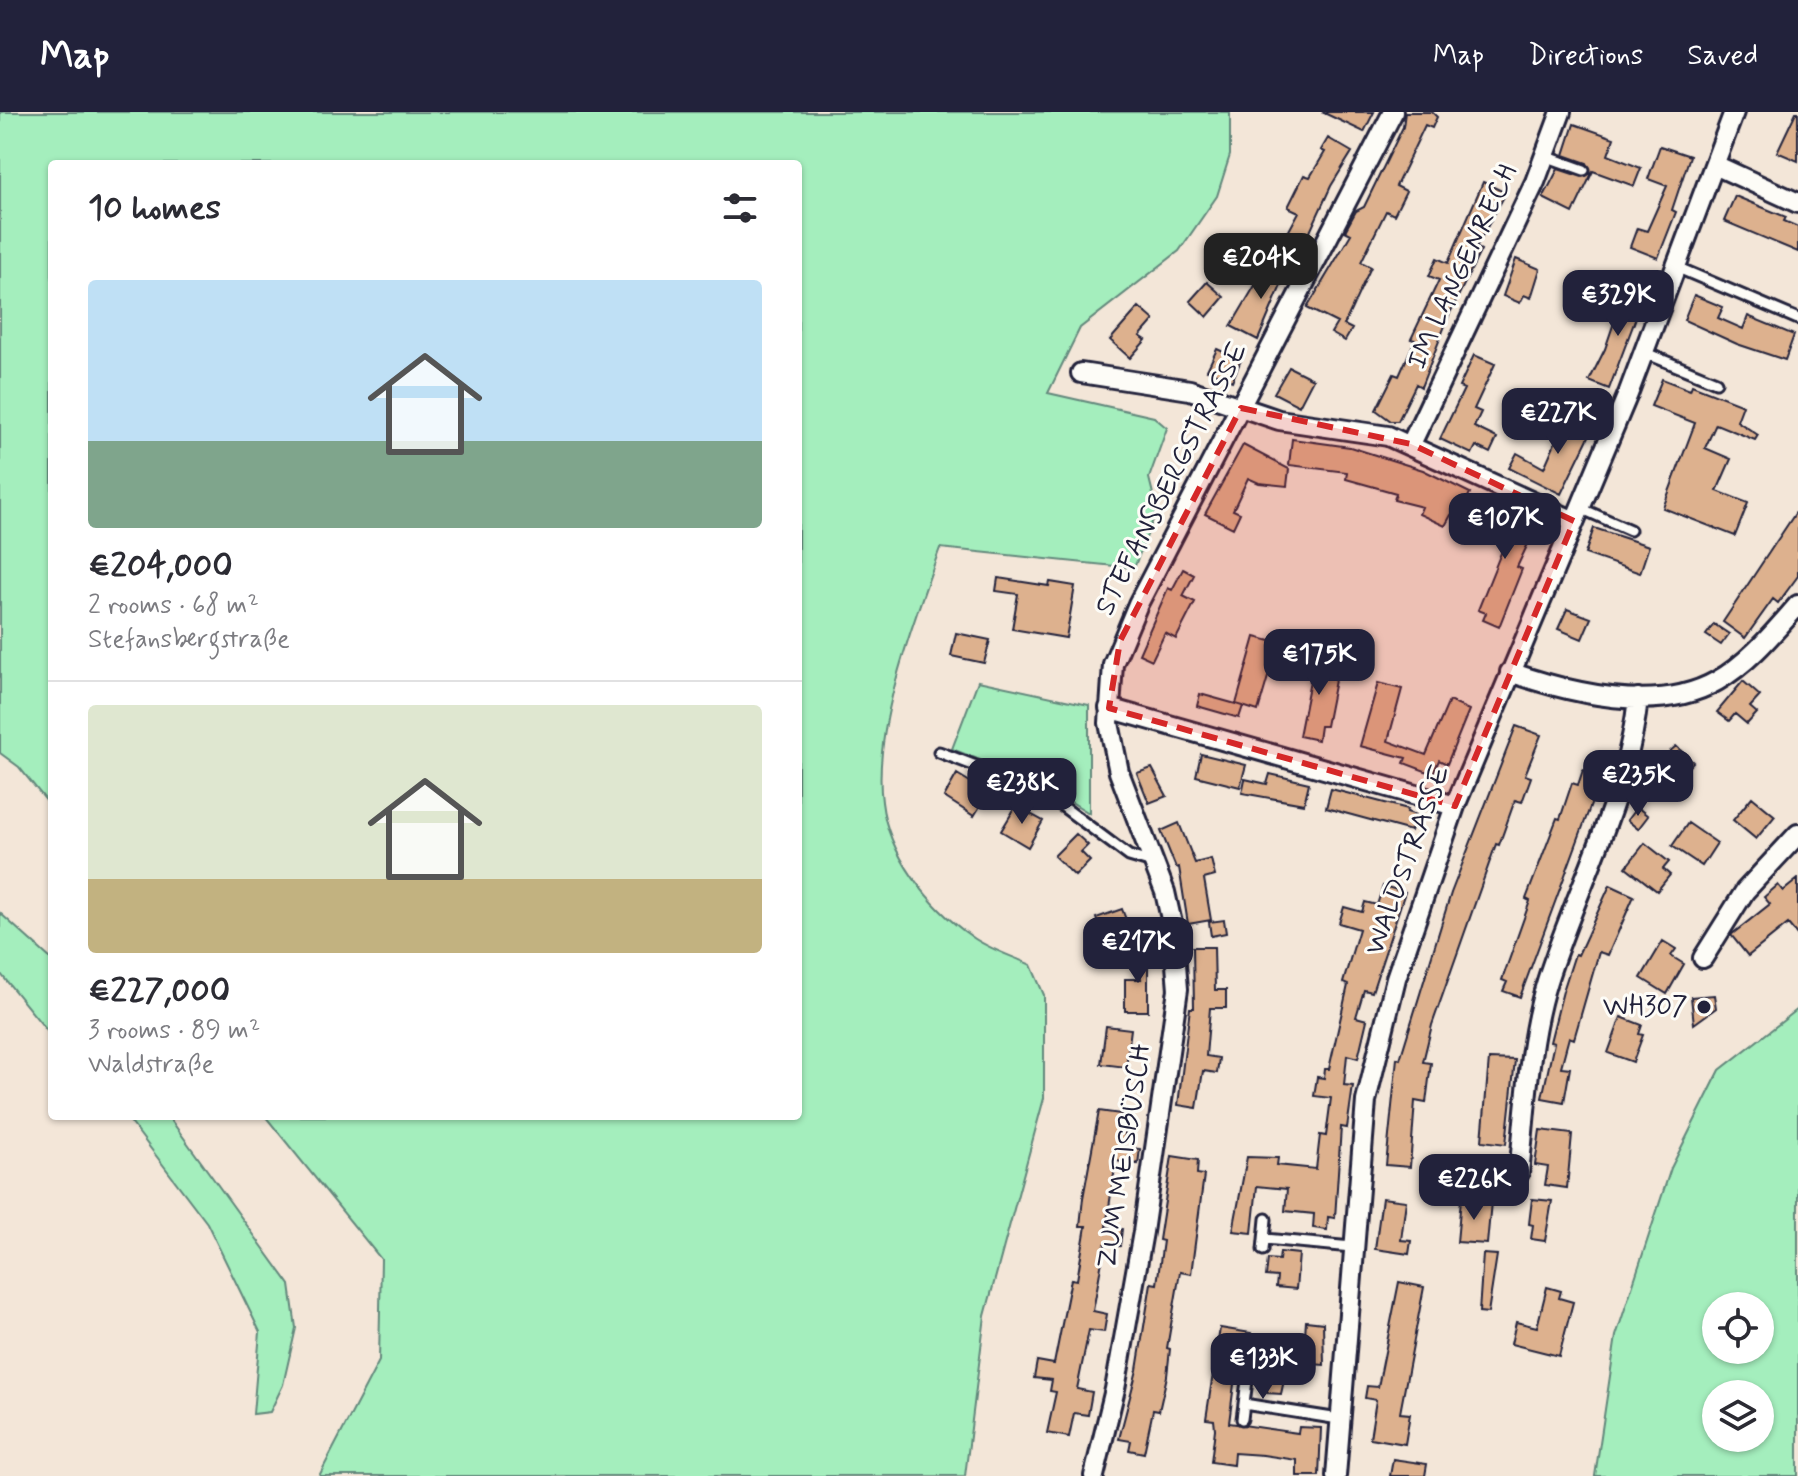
<!DOCTYPE html>
<meta charset="utf-8">
<style>
:root{--surface:#fff;--page:#f7f7f7;--text:#2b2b33;--muted:#7c7c81;--line:#e1e1e2;--accent:#22223b}
body{margin:0;font-family:Mynerve,sans-serif;background:var(--page);color:var(--text);height:100vh;display:flex;flex-direction:column;font-size:30px;white-space:nowrap}
*{box-sizing:border-box;margin:0}
p{font-size:26px;color:var(--muted)}
.icon{flex:none;width:44px;height:44px;fill:none;stroke:currentColor;stroke-width:2;stroke-linecap:round;stroke-linejoin:round}
.map{position:relative;flex:1;overflow:hidden}
.sheet{position:absolute;left:48px;top:48px;width:754px;height:960px;display:flex;flex-direction:column;background:var(--surface);border-radius:8px;box-shadow:0 2px 6px #0004}
.sheet>*{flex:none}
.fabs{position:absolute;left:1702px;top:1180px;display:grid;gap:16px}
.fabs a{display:grid;place-items:center;width:72px;height:72px;border-radius:50%;background:var(--surface);box-shadow:0 2px 6px #0004;font-size:40px}
.price{position:absolute;translate:-50% -68px;padding:0 18px;border-radius:16px;background:var(--accent);color:#fff;font-size:26px;line-height:52px;filter:drop-shadow(0 2px 4px #0008)}
.price::after{content:'';position:absolute;left:50%;top:48px;width:24px;height:18px;margin-left:-12px;background:inherit;clip-path:polygon(0 0,100% 0,50% 100%)}
.price.current{background:#222;color:#fff}
ul{padding:0;list-style:none}
li{display:grid;align-content:center;gap:16px;height:424px;padding:0 40px}
li+li{border-top:2px solid var(--line)}
li span{display:grid;place-items:center;height:248px;border-radius:8px;color:#555}
li>.icon{margin-inline-start:auto}
span .icon{width:144px;height:144px;fill:#fffc;stroke-width:1}
li b{font-size:34px}
h2{display:flex;justify-content:space-between;align-items:center;height:96px;padding:0 40px;font-size:34px}
header{display:flex;align-items:center;gap:48px;box-sizing:border-box;height:112px;padding:0 40px;background:var(--accent);color:#fff}
header strong{font-size:38px}
nav{display:flex;gap:44px;margin-inline-start:auto;font-size:28px}
.map>svg:first-child{display:block}
</style>
<header>
<strong>Map</strong>
<nav><a>Map</a><a>Directions</a><a>Saved</a></nav>
</header>
<div class="map">
<svg width="1798" height="1364" viewBox="0 0 1798 1364">
<rect width="100%" height="100%" fill="#f3e6d8"/>
<filter id="ink" filterUnits="userSpaceOnUse"><feTurbulence type="fractalNoise" baseFrequency=".0125" numOctaves="2"/><feDisplacementMap in="SourceGraphic" scale="16" xChannelSelector="R" yChannelSelector="G"/><feConvolveMatrix kernelMatrix="1 2 1 2 8 2 1 2 1" color-interpolation-filters="sRGB"/></filter>
<g filter="url(#ink)">
<!-- green -->
<path fill="#a4eebd" stroke="#63887c" stroke-width="2" fill-rule="evenodd" d="M0,0H1230V43L1217,84L1179,139L1080,216L1048,281L1154,305L1167,316L1149,366L1157,398L1134,456L940,436C915,505 872,617 882,690C888,742 929,795 971,824C988,837 1012,844 1031,853L1044,883V986L985,1204L965,1364H319L379,1249L381,1147L265,1004H798V52H52V696L19,655L0,641Z
M978,569L1089,593V701L1042,672L952,637Z
M0,801L52,848V925L0,861Z
M1798,897V1364H1595L1616,1224L1671,1056L1720,958ZM1716,1194H1760V1238H1716ZM1716,1282H1760V1326H1716Z
M126,1004H168L290,1173L296,1216L283,1273L270,1300L253,1302L260,1220L207,1111Z"/>
<!-- building -->
<path fill="#ddb18e" stroke="#22223b" stroke-width="2" d="M1322,0H1374L1364,20Z
M1405,0H1432L1437,5L1432,16L1425,13L1396,74L1406,79L1394,103L1386,99L1361,150L1371,155L1344,213L1352,217L1345,229L1331,221L1337,211L1307,196L1351,122L1345,119L1356,99L1364,95L1403,15Z
M1796,0H1798V49L1777,40Z
M1574,12L1614,26L1608,43L1641,56L1634,74L1593,59L1573,101L1543,86L1558,57L1582,65L1591,61L1587,51L1564,43Z
M1328,26L1352,40L1331,74L1304,133L1286,124L1299,100L1288,95L1304,63L1310,65L1325,40L1321,38Z
M1660,34L1690,44L1672,98L1676,100L1658,146L1630,135L1637,116L1647,119L1667,74L1648,67Z
M1483,70L1506,81L1476,135L1481,138L1450,201L1421,275L1416,272L1398,309H1391L1376,298L1394,262L1399,264L1415,228L1411,227L1439,168L1429,164L1437,146L1448,151Z
M1735,84L1786,105L1784,109L1798,115V140L1724,109Z
M1516,147L1540,157L1531,186L1524,183L1520,191L1503,184Z
M1270,148L1288,157L1258,228L1231,214Z
M1207,170L1224,185L1207,205L1190,189Z
M1632,174L1646,179L1609,277L1589,269L1605,237L1624,181L1629,183Z
M1694,183L1723,195L1718,206L1743,217L1748,204L1794,223L1785,248L1737,232L1684,208Z
M1139,195L1154,208L1140,224L1146,228L1130,246L1110,228Z
M1217,237L1241,248L1232,269L1207,258Z
M1474,243L1495,252L1474,297L1481,300L1474,315L1497,326L1490,341L1476,334L1472,342L1440,327L1464,277L1459,275Z
M1289,255L1313,267L1299,294L1274,281Z
M1662,267L1690,278L1692,273L1743,293L1737,309L1758,323L1755,328L1716,312L1705,336L1731,347L1717,379L1748,391L1735,424L1663,396L1695,311L1651,294Z
M1568,301L1595,312L1561,382L1509,356L1517,341L1544,356Z
M1292,327L1350,335L1423,358L1470,381L1458,406L1451,403L1445,414L1419,402L1422,395L1394,388L1396,381L1346,367L1347,360L1289,353Z
M1243,333L1289,357L1287,374L1259,371L1248,366L1233,398L1240,401L1233,416L1205,402Z
M1490,391L1537,413L1517,455L1522,457L1499,515L1483,508L1486,501L1478,498L1507,426L1480,410Z
M1798,397V464L1778,491L1773,487L1745,526L1723,510Z
M1594,416L1649,434L1640,461L1585,442Z
M1183,457L1194,463L1183,484L1195,490L1176,527L1165,521L1152,548L1139,542L1168,476L1172,478Z
M998,466L1049,474L1050,470L1075,474L1066,526L1012,517L1018,482L996,479Z
M1567,497L1591,506L1582,527L1558,517Z
M1714,512L1729,522L1721,533L1706,523Z
M956,521L990,528L984,551L951,544Z
M1255,525L1278,531L1258,599L1236,592Z
M1315,543L1339,548L1326,614H1320L1318,628L1299,624Z
M1743,569L1760,584L1750,595L1757,601L1747,612L1735,602L1729,609L1717,600Z
M1378,571L1402,577L1388,629L1426,643L1449,589L1469,598L1447,652L1439,648L1433,662L1404,651L1406,646L1360,634Z
M1200,582L1243,594L1239,606L1197,594Z
M1516,614L1541,623L1525,663L1531,665L1522,690L1515,688L1499,733L1496,732L1432,913L1423,950L1431,951L1426,991L1415,989L1410,1055L1386,1053L1397,946L1400,947L1451,781Z
M1676,634L1693,650L1678,666L1674,663L1665,672L1658,665L1651,673L1642,664Z
M1201,642L1246,653L1240,675L1196,664Z
M1152,656L1167,684L1149,691L1137,661Z
M1583,658L1597,663L1592,677L1596,679L1520,885L1503,879L1507,870L1502,868L1530,789L1526,787L1557,706L1560,707L1572,671L1578,673Z
M957,662L988,681L974,704L944,685Z
M1270,662L1309,671L1304,692L1242,681L1245,667L1267,672Z
M1331,677L1408,697L1407,700L1416,703L1411,719L1326,696Z
M1752,685L1775,704L1756,727L1733,708Z
M1016,694L1043,709L1028,735L1001,719Z
M1637,695L1648,704L1638,717L1627,708Z
M1179,711L1195,751L1211,747L1215,764L1204,767L1211,808L1188,812L1179,755L1176,756L1161,719Z
M1688,711L1717,731L1702,754L1672,734Z
M1076,722L1088,733L1081,740L1090,749L1075,764L1054,744Z
M1645,731L1669,750L1663,757L1670,763L1657,779L1626,755Z
M1798,767V824L1788,812L1748,844L1731,823L1770,792L1764,785L1778,773L1783,779Z
M1610,773L1634,784L1608,843L1599,840L1574,927L1569,925L1561,955L1570,956L1564,990L1542,986L1554,931L1550,930L1563,879L1575,842L1578,843Z
M1383,774L1405,780L1372,880L1364,878L1356,905L1367,908L1358,946L1347,943L1344,973L1353,974L1347,1016L1341,1015L1335,1106L1328,1105L1327,1118L1313,1116L1314,1102L1285,1099L1287,1077L1257,1074L1252,1121L1233,1119L1247,1045L1278,1046L1277,1053L1316,1057L1320,1023L1326,1024L1331,986L1314,984L1317,965L1324,966L1325,957H1329L1348,873L1343,871L1359,817L1339,811L1344,795L1362,800L1365,790L1377,793Z
M1122,797L1131,821L1103,825L1096,806Z
M1224,808L1226,821L1211,824L1209,810Z
M1663,829L1676,837L1671,844L1684,852L1667,882L1641,866Z
M1193,835H1214L1215,878H1226V896H1210L1206,944L1219,946L1217,961L1203,959L1197,996L1178,993L1190,896H1194Z
M1134,836H1148V899H1125V867H1141Z
M1714,883L1716,896L1694,912L1691,885Z
M1621,905L1642,913L1639,922L1643,923L1633,950L1608,941Z
M1106,914L1131,917L1126,955L1101,952Z
M1489,947L1515,948L1506,1032L1482,1029Z
M1099,999L1128,1003L1123,1035L1140,1037L1138,1052L1116,1049L1106,1115L1122,1117L1120,1134L1105,1132L1093,1199L1107,1202L1104,1220L1089,1218L1077,1277L1092,1280L1088,1303L1074,1301L1069,1325L1047,1321L1056,1280L1050,1279L1052,1268L1034,1266L1037,1249L1054,1252L1071,1167L1077,1168L1086,1114H1080L1083,1086Z
M1540,1018L1572,1022L1567,1076L1545,1073L1548,1055L1535,1053Z
M1172,1044L1198,1048L1197,1062L1204,1063L1191,1162L1180,1160L1167,1236L1170,1237L1167,1264L1159,1299L1153,1298L1144,1341L1129,1338L1131,1329L1119,1327L1137,1258L1151,1171L1157,1172L1163,1129L1159,1128Z
M1382,1086L1406,1089L1401,1128L1411,1129L1409,1142L1375,1137Z
M1461,1087L1491,1090L1487,1132L1457,1130Z
M1532,1087L1552,1089L1545,1129L1531,1127L1533,1113L1529,1112Z
M1280,1140L1299,1142L1296,1177L1276,1175L1277,1165L1266,1164L1268,1147L1279,1148Z
M1483,1142L1497,1143L1488,1201L1479,1200Z
M1399,1170L1424,1175L1400,1301L1410,1302L1405,1332L1370,1326L1376,1288L1365,1286L1367,1274L1378,1275Z
M1547,1175L1561,1179L1559,1186L1573,1190L1559,1244L1511,1232L1516,1210L1537,1215Z
M1306,1209L1323,1211L1324,1253L1288,1250L1281,1282L1267,1281L1266,1246L1238,1241L1229,1311L1298,1321L1299,1315L1321,1316L1319,1364H1297V1348L1263,1343L1234,1341L1233,1353L1211,1350L1215,1317L1214,1308L1206,1307L1220,1216L1251,1221L1250,1230L1304,1236Z
M1393,1347L1427,1352L1425,1364H1390Z"/>
<g fill="none" stroke-linecap="round" stroke-linejoin="round">
<!-- lane casing -->
<g stroke="#22223b" stroke-width="15">
<path id="lane" d="M1545,44L1584,58
M1676,155L1798,207
M1643,240L1716,270
M1580,396L1630,418
M939,640L1042,679L1129,744L1156,752
M1265,1127L1352,1135
M1263,1138L1266,1107
M1244,1292L1339,1307
M1242,1307L1248,1261"/>
</g>
<!-- street casing -->
<g stroke="#22223b" stroke-width="24">
<path id="street" d="M1715,53L1798,91
M1081,261L1190,278L1279,308L1388,324L1574,409
M1411,332L1535,70L1561,0
M1510,560C1570,581 1658,603 1717,569C1749,551 1774,520 1798,493
M1109,596L1455,694
M1703,846L1745,779L1798,722
M1519,1061C1526,998 1528,930 1547,869C1577,774 1628,685 1638,586
M1094,1364L1115,1277L1143,1120L1178,877L1173,816L1165,780L1119,660L1109,611L1113,552L1138,492L1393,0
M1336,1364L1366,989L1396,866L1455,694L1628,282L1734,0"/>
</g>
<!-- lane -->
<use href="#lane" stroke="#fdfcf7" stroke-width="9"/>
<!-- street -->
<use href="#street" stroke="#fdfcf7" stroke-width="18"/>
</g>
</g>
<!-- marked area -->
<path fill="#d62828" fill-opacity="0.2" stroke="#d62828" stroke-width="6" stroke-dasharray="16 10" stroke-linejoin="round" d="M1241,296L1411,332L1574,409L1455,694L1109,596L1120,529Z"/>
<!-- markers -->
<circle fill="#22223b" stroke="#fdfcf7" stroke-width="3" cx="1704" cy="895" r="8"/>
<g text-anchor="middle" dominant-baseline="central" stroke-width="6" stroke-linejoin="round" paint-order="stroke">
<!-- street labels -->
<g font-size="28" fill="#22223b" stroke="#fdfcf7">
<text transform="translate(1463 155) rotate(-65)">IM LANGENRECH</text>
<text transform="translate(1172 367) rotate(-63)">STEFANSBERGSTRASSE</text>
<text transform="translate(1408 748) rotate(-70)">WALDSTRASSE</text>
<text transform="translate(1125 1044) rotate(-81)">ZUM MEISBÜSCH</text>
</g>
<!-- poi labels -->
<g font-size="28" fill="#22223b" stroke="#fdfcf7" text-anchor="end">
<text x="1688" y="895">WH307</text>
</g>
</g>
</svg>
<div class="fabs">
<a><svg class="icon" aria-label="locate" viewBox="0 0 24 24"><circle cx="12" cy="12" r="6"/><path d="M12 2v4M12 18v4M2 12h4M18 12h4"/></svg></a>
<a><svg class="icon" aria-label="layers" viewBox="0 0 24 24"><path d="M12 4l9 5-9 5-9-5zM3 14l9 5 9-5"/></svg></a>
</div>
<b class="price current" style="left:1261px;top:189px">€204K</b>
<b class="price" style="left:1618px;top:226px">€329K</b>
<b class="price" style="left:1558px;top:344px">€227K</b>
<b class="price" style="left:1505px;top:449px">€107K</b>
<b class="price" style="left:1319px;top:585px">€175K</b>
<b class="price" style="left:1638px;top:706px">€235K</b>
<b class="price" style="left:1022px;top:714px">€238K</b>
<b class="price" style="left:1138px;top:873px">€217K</b>
<b class="price" style="left:1474px;top:1110px">€226K</b>
<b class="price" style="left:1263px;top:1289px">€133K</b>
<section class="sheet">
<h2>10 homes<svg class="icon" aria-label="filters" viewBox="0 0 24 24"><path d="M4 7h16M4 17h16"/><circle cx="9" cy="7" r="2"/><circle cx="15" cy="17" r="2"/></svg></h2>
<ul>
<li><span style="background:linear-gradient(#bfe0f5 65%,#7fa58c 0)"><svg class="icon" aria-label="home" viewBox="0 0 24 24"><path d="M3 11l9-7 9 7M6 9v11h12V9"/></svg></span><div><b>€204,000</b><p>2 rooms · 68 m²</p><p>Stefansbergstraße</p></div></li>
<li><span style="background:linear-gradient(#dfe7d0 70%,#c2b280 0)"><svg class="icon" aria-label="home" viewBox="0 0 24 24"><path d="M3 11l9-7 9 7M6 9v11h12V9"/></svg></span><div><b>€227,000</b><p>3 rooms · 89 m²</p><p>Waldstraße</p></div></li>
</ul>
</section>
</div>
